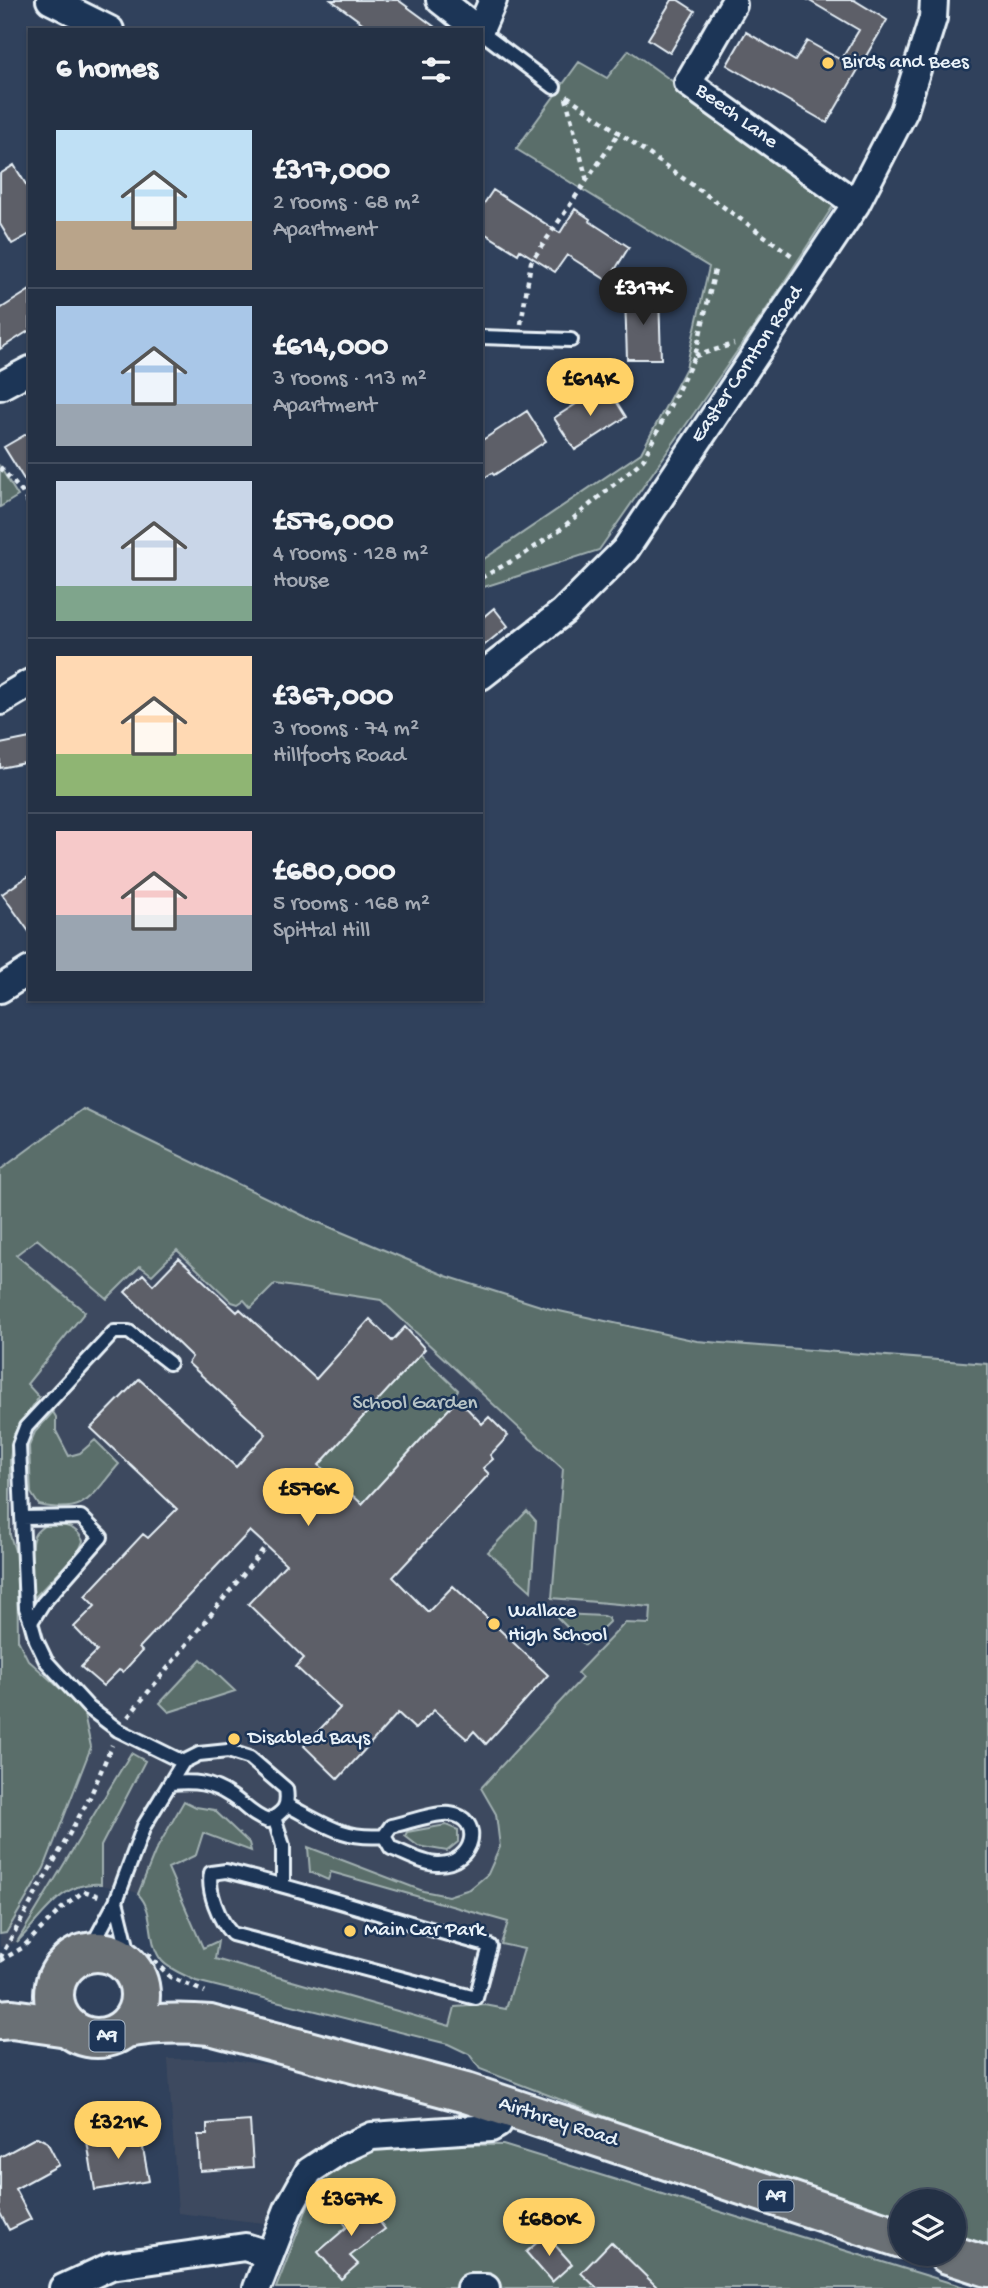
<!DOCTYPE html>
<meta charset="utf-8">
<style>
:root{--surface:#243145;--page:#303d50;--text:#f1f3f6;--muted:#a3a9b3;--line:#414c5e;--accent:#ffd166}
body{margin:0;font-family:"Gochi Hand",sans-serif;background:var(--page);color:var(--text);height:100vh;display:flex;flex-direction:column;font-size:26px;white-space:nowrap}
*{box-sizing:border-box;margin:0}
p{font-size:23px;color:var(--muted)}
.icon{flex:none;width:38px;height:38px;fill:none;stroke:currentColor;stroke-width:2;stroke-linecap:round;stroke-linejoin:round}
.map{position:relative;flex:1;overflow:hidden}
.drawer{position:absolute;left:28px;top:28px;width:455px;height:973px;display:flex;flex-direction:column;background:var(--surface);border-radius:0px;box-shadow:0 2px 5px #0004,0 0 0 2px var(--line)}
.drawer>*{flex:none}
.buttons{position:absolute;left:889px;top:2189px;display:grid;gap:14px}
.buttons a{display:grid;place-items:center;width:77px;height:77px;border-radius:50%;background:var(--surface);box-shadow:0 2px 5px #0004,0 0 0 2px var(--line);font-size:35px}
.price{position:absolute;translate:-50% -60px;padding:0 16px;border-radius:24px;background:var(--accent);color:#111;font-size:23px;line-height:46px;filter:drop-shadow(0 2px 4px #0008)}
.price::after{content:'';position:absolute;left:50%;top:42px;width:21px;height:16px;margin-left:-10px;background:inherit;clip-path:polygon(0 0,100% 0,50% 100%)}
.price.selected{background:#222;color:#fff}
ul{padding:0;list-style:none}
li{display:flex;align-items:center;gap:21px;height:175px;padding:0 28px}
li+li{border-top:2px solid var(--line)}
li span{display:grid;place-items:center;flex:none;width:196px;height:140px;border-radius:0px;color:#555}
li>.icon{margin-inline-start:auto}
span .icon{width:84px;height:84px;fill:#fffc;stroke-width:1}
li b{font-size:30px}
h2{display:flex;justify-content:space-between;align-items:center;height:84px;padding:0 28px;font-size:30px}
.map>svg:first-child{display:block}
</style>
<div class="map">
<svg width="988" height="2288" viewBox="0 0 988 2288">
<rect width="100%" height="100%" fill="#30415c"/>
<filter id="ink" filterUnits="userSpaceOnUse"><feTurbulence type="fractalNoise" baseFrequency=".0143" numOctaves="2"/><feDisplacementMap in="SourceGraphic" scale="14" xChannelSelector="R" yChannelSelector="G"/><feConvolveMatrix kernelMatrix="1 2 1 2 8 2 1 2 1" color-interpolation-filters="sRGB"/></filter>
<g filter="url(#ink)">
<!-- built -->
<path fill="#3e4a5f" d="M83,1109L308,1218L446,1276L550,1309L697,1341L954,2202H901L470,2036L395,2032L196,1981L163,1962L155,1949L147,1907L141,1896L135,1892L97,1884L74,1886L55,1899L35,1924L17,1942L0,1947V1170Z
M168,2059H222L297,2068L428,2099L503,2145L967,2288H252L265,2223L178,2213Z"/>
<!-- green -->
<path fill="#5a6e6a" stroke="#a1b0b1" stroke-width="2" d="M629,50L837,200L770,304L599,550L481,588V561L641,453L686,368L709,267L516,149L579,62L607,78Z
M0,467L18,496L0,507Z
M83,1109L308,1218L446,1276L550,1309L697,1341L988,1364V2251L954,2242V2202H901V2224L664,2143L611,2119L480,2069L469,2054L448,2044L196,1981C185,1975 170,1970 162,1961C146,1942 156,1912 138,1894L155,1852L184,1801L196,1807L214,1810L249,1843L251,1851L203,1833L196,1855L168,1868L203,1948L218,1941L215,1959L450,2026L455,2007L485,2005L506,2009L524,1949L501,1944L508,1922L331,1872L328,1880L310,1872L308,1847L423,1891L448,1896L470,1889L488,1874L500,1847L496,1814L481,1788L582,1678L577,1673L625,1623L650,1624L651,1607L552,1598L563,1469L381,1300L275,1284L251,1308L244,1300L238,1304L232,1302L177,1250L152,1275L140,1266L107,1299L37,1239L16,1255L85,1312L27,1384L39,1397L14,1434L10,1459V1535L17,1557L18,1640L28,1660L83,1709L91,1747L44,1868L6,1933L0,1934V1170Z
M420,1354L458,1390L454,1396L458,1399L362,1504L319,1465Z
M53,1412L56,1417V1431L69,1456L80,1453L95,1440L119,1464C90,1497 87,1515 39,1505L31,1493L29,1446L35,1432Z
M527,1511L536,1521L531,1591L488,1552Z
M45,1525C63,1525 76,1524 83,1541L79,1551L34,1598C32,1582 28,1552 34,1536C36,1531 41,1528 45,1525Z
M561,1614L603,1616L608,1618L609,1622L585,1645L556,1616Z
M201,1659L235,1691L169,1712L160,1703Z
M131,1753L145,1761L101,1846V1884C61,1880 42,1918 17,1942Z
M446,1825L458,1830V1842L447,1851L418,1846L405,1836L407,1832Z
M370,2143L503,2145L967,2288H276L315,2188L349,2156Z"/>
<!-- building -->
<path fill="#5d5e67" stroke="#e8f1f8" stroke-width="2" d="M331,0H398L439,30H372Z
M672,0H678L695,11L670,53L648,39Z
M808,0H854L887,20L827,123L727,65L746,32L795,61L807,41L841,60L859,30Z
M14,165L30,191V234L12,244L0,224V174Z
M493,190L560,233L575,209L590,219L589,221L629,247L608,281L567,255L555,272L520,250L518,254L481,231V208Z
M30,290V330L0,349V309Z
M659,295L661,359H627L625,296Z
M606,385L626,417L575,450L554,418Z
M527,411L546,441L494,475L492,473L481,480V441Z
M30,432V489L4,447Z
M494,608L508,626L481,648V619Z
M30,738V762L0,768V744Z
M30,875V933L2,894Z
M179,1258L237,1312L240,1309L316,1379L370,1319L392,1341L405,1327L425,1349L319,1465L362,1504L458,1399L482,1424L489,1417L508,1436L490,1455L493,1459L483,1468L489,1474L393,1577L428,1612L453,1586L548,1675L486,1744L474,1731L467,1739L434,1710L415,1729L398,1713L338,1779L304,1746L340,1708L296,1667L304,1658L248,1604L286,1564L250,1531L139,1648L142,1651L123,1672L119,1670L103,1686L81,1667L97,1651L74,1627L95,1606L85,1596L143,1534L148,1538L177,1509L91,1428L139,1379L236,1467L266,1434L188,1363L192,1357L125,1292L143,1274L153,1285Z
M250,2121L253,2167L200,2171L198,2135H207V2124Z
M140,2132L149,2181L95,2190L87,2141Z
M37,2137L47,2142L59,2165L15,2189L31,2219L9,2230L0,2213V2157Z
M362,2199L385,2229L350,2256L358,2264L341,2279L318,2252L347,2227L339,2216Z
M546,2235L572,2264L552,2282L526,2252Z
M611,2242L658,2288H597L581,2273Z"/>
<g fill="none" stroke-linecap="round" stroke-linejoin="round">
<!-- lane casing -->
<g stroke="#e8f1f8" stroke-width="18">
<path id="lane" d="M481,32L554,87
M481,337L571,340
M22,1518L81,1517L101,1537L43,1603L31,1622L36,1640L46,1661L89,1708L118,1730L183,1762
M31,1622L26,1608L19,1445L26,1427L114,1332H129L169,1363
M287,1805C322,1823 343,1840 384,1836L391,1826C406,1823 436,1812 450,1814C484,1818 475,1864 438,1864C423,1864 405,1853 391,1848L384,1836
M274,1817L283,1846V1885
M226,1871C315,1892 402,1922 490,1946L476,1998L232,1934C219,1920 207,1891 211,1873Z
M116,1901L133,1970
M88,1953L116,1901L144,1826L183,1762L199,1754L228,1751L250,1758L286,1789C289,1807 284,1812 268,1821C252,1816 244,1804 231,1796C210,1782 195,1781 171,1783"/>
</g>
<!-- street casing -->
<g stroke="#e8f1f8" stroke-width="32">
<path id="street" d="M50,0L110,30
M440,0L478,30
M733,5L688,83L856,204
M480,30L493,0
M0,386L30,370
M481,676L563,612L625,550L856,204L904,111L933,18L934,0
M0,701L30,683
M0,989L30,970
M63,2288L111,2266L245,2247L270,2255
M257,2288L288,2209L309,2171L341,2150L372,2136L491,2128L498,2124L505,2105
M470,2288H486"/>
</g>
<!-- primary casing -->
<g stroke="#e8f1f8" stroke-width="44">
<path id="primary" d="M54 1995a43 43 0 1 1 86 0a43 43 0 1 1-86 0Z
M0,2020L12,2019L68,2027
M125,2028C154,2023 180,2022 210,2025L466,2093L901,2238
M948,2254L988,2267"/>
</g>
<!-- path -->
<path stroke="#e8f1f8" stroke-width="4.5" stroke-dasharray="5 5" stroke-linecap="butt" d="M567,96L794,257
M566,98L587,181
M521,324L531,262L619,133
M695,356L734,344
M0,467L22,492L30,507
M481,578L526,553L562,528L643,460L695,356L715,270
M128,1717L266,1546
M147,1953L170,1977L205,1992
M0,1958L90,1797L112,1745
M0,1961L22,1948L61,1909L84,1891L102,1897"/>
<!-- lane -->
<use href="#lane" stroke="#1d3557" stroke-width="12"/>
<!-- street -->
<use href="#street" stroke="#1d3557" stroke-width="26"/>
<!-- primary -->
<use href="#primary" stroke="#6b6f75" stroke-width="38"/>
</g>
</g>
<!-- markers -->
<g fill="#ffd166" stroke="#1d3557" stroke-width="2.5">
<circle cx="828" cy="63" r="7"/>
<circle cx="494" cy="1624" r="7"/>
<circle cx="234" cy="1739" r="7"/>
<circle cx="350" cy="1931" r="7"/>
</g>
<g text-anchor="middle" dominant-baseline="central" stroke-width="5" stroke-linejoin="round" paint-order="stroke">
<!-- shield labels -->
<g fill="#1d3557" stroke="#abb9c8" stroke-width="2">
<rect x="89.5" y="2020.5" width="35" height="31" rx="5"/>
<rect x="758.5" y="2180.5" width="35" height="31" rx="5"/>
</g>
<g font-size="19" font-weight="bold" fill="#e8f1f8">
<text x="107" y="2036">A9</text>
<text x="776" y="2196">A9</text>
</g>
<!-- poi labels -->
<g font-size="21" fill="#e8f1f8" stroke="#1d3557" text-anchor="start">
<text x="842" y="63">Birds and Bees</text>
<text x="508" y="1612">Wallace<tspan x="508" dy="24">High School</tspan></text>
<text x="248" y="1739">Disabled Bays</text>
<text x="364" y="1931">Main Car Park</text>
</g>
<!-- street labels -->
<g font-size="21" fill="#e8f1f8" stroke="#1d3557">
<text transform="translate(736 117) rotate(36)">Beech Lane</text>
<text transform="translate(748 365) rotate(-56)">Easter Cornton Road</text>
<text transform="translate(558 2123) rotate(18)">Airthrey Road</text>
</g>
<!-- park labels -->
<g font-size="21" fill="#b6c3c6" stroke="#1d3557">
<text x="415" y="1404">School Garden</text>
</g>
</g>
</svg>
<div class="buttons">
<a><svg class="icon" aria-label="layers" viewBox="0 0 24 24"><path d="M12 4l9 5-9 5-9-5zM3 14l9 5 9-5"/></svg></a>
</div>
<b class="price selected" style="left:643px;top:327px">£317K</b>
<b class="price" style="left:590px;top:418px">£614K</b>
<b class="price" style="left:308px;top:1528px">£576K</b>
<b class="price" style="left:118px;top:2161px">£321K</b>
<b class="price" style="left:351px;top:2238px">£367K</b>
<b class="price" style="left:549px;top:2258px">£680K</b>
<section class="drawer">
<h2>6 homes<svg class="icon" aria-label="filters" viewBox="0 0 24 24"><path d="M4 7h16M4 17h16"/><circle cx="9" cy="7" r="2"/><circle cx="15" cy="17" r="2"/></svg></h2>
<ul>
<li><span style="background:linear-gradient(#bfe0f5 65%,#b9a48a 0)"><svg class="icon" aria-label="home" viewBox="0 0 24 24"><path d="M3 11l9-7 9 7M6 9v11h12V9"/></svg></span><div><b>£317,000</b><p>2 rooms · 68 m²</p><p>Apartment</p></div></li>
<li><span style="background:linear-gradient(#a9c7e8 70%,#9aa5b1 0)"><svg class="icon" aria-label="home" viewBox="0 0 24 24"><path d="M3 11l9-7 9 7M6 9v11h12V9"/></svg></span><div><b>£614,000</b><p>3 rooms · 113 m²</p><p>Apartment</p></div></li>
<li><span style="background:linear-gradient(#c9d6e8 75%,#7fa58c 0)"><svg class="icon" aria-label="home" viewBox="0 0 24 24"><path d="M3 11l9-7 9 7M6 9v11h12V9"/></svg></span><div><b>£576,000</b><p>4 rooms · 128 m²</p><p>House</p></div></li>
<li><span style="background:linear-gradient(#ffd9b3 70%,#8fb573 0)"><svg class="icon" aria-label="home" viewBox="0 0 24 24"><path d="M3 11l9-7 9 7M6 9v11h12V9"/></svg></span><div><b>£367,000</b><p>3 rooms · 74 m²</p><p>Hillfoots Road</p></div></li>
<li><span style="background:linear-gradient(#f6c9c9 60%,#9aa5b1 0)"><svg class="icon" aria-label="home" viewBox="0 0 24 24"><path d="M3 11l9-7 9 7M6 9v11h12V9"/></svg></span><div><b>£680,000</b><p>5 rooms · 168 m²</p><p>Spittal Hill</p></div></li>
</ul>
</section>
</div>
